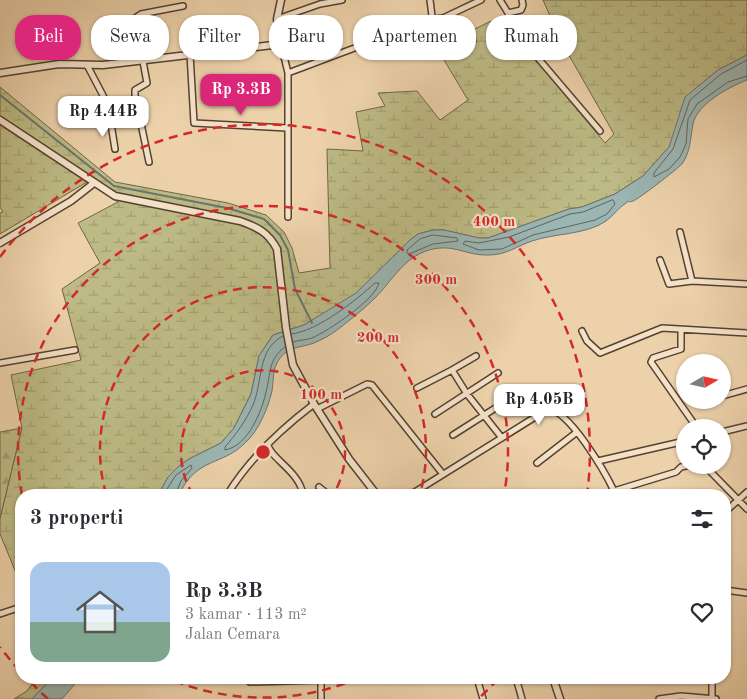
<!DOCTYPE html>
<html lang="id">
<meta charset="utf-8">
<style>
:root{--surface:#fff;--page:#f2f2f3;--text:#2b2b33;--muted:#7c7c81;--line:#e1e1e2;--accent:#db2777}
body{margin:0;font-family:"Old Standard TT",serif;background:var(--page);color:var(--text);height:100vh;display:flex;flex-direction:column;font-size:19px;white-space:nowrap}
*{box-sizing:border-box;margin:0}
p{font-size:16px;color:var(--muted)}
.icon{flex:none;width:28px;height:28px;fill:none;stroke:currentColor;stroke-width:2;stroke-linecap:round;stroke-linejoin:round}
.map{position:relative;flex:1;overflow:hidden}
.side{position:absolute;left:15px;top:489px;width:716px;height:195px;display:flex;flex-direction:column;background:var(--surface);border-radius:20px;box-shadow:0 1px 4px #0004}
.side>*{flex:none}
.banner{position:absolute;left:15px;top:15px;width:718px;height:45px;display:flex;gap:10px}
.needle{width:32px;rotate:81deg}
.controls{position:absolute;left:676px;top:354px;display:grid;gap:10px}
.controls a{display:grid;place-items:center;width:55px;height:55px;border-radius:50%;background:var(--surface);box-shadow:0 1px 4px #0004;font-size:25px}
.price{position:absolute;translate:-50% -42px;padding:0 11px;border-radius:10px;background:#fff;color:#222;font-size:16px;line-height:32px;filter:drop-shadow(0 1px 2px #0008)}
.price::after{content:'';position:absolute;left:50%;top:30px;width:15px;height:11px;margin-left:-8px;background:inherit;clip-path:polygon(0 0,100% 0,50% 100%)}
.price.on{background:var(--accent);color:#fff}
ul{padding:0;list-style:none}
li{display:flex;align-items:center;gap:15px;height:125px;padding:0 15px}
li+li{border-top:1px solid var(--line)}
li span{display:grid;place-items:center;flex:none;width:140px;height:100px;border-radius:15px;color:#555}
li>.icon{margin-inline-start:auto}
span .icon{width:60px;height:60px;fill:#fffc;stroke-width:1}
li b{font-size:21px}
h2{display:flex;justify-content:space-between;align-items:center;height:60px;padding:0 15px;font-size:21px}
.pill{padding:0 18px;border-radius:20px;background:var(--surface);box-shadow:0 1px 4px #0004;font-size:18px;line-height:45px}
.pill.on{background:var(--accent);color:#fff}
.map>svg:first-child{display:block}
</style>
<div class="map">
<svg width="747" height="699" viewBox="0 0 747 699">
<defs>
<pattern id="forest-firs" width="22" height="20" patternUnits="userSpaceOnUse" patternTransform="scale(1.25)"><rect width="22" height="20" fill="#bdba85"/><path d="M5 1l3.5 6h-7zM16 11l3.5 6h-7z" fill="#a29f71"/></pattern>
<pattern id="wetland-marsh" width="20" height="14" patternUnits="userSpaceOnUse" patternTransform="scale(1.25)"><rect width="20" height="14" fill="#bdba85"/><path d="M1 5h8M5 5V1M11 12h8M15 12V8" fill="none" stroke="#a29f71"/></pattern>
</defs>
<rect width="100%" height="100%" fill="#ecd1aa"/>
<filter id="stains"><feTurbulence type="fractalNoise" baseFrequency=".004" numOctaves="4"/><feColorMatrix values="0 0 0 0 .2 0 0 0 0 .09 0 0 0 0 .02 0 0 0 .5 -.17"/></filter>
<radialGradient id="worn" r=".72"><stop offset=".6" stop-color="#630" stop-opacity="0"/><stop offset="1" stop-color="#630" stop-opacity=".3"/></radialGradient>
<!-- forest -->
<path fill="url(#forest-firs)" stroke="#706646" d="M22,428L0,519V432Z"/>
<!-- wetland -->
<path fill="url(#wetland-marsh)" stroke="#706646" d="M543,0H747V55L718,70L695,89L669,147L643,176L615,194L582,207L569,209L488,238H479L444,230H433L418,234L410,240L357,293L304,325L273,335L259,356L251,394L234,428L221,443L189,459L178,467L168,477L158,495H21V585L0,534V519L22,428L11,375L81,360L62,289L100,263L78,223L118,202L87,182L0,234V213L3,212L0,207V87L115,182L228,203L266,215L284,232L292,248L299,273L330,268L327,149L363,151L356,112L385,106L378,93L417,91L440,120L468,100L444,60L477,42L473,30L491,21L508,53L523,44L605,143L614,134L562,43Z
M36,678H52L32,699H14L27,691Z"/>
<!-- water -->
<path fill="#9bb5b2" stroke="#6b746e" d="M747,55V80C729,87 697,104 693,124C690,139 691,151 682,164C677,169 639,199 633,201C628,203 630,200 626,203C618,208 613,216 606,221C586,235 555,233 532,241C517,246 506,255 489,255C466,256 454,243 429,250C403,258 393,280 375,298C364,309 350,320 337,330C331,335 321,340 314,343C301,348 289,346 280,358C272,369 274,379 272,391C268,408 259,430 246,442C222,467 197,456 179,495H158L168,477L178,467L189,459L221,443L234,428L251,394L259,356L273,335L304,325L356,293L410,240L418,234L433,230H444L479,238H488L569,209L582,207L615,194L643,176L669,147L685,97L718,70Z
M52,678H80L62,699H32Z"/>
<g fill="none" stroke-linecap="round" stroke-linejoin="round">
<!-- shore -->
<path stroke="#60645c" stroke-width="1" d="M747,60L721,74L690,100L673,149L654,173V177L669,169L680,157L686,144L688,119L697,104L728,82L747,76
M613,200L615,204L607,214L595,220L533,235L502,249L479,250L463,244L465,241L479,243L509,237L570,214L583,212Z
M433,235L457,238L458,241L433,244L409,254L407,253V250L420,239Z
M292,334C319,330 355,301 375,283H379C375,300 328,331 312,338C306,340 299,340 293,342
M283,336C257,349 263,381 253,405C246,421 236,434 225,447V450C248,446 262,411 266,392C271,373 268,359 285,347
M163,495L176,475L191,465L192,468L181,481L175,495"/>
<!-- stream -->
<path stroke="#6b746e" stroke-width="2" d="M0,95L114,186L227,208L264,219L280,235L288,250L295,289L312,323"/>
<!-- minor casing -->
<g stroke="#564230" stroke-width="8">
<path id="minor" d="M500,0L508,13L515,31L600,131
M508,13L521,10L523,5L522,0
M277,19L320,4L342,0
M429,20L443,18L481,0
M281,44L288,73V217
M190,54L194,123L287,128
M87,65L108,105L115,149
M288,73L429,20L432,16L430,0
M149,162L135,95V90L147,83L135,18L141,14L183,6
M680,232L692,281
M660,260L669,284L692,281L747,284
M681,330V349L653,358L651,362L697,428
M582,331L587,341L600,353L662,328L747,333
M476,356L452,370L467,394L502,438
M0,363L75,350
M417,388L452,370
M722,396L747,389
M317,409L367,384L372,385L442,473
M435,414L498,373
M722,432L747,426
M453,435L516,395
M268,444C268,457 300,471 303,495
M598,461L685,441
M537,463L577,432
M704,465L747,509
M319,487L329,495
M227,495C249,459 281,429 314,404
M410,495L548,409C569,410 605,472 614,491
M612,495L614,491L676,472L681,467L690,465
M725,512L747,492
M725,590L747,593
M0,614L21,607
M321,678V699
M477,678L483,699
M516,678L522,699
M712,678V698
M250,682L321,680
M659,699L681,696L716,699"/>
</g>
<!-- tertiary casing -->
<g stroke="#564230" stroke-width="9">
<path id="tertiary" d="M0,73L59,64L103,65L281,44L277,19L281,0
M0,120L115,196L240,221C257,227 268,232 277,249L286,328L293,365L314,404L349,459L377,495
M0,243L71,201L94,183
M553,678L560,699"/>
</g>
<!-- minor -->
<use href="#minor" stroke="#f3e1c8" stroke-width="5"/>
<!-- tertiary -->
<use href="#tertiary" stroke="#f3e1c8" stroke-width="6"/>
</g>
<!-- distance rings -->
<g fill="none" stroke="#d62828" stroke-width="2.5" stroke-dasharray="9 6">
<path d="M193 495A82 82 0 1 1 333 495"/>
<path d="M106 494A163 163 0 1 1 420 494"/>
<path d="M359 678A245 245 0 0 1 167 678M22 495A245 245 0 1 1 504 495"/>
<path d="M498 679A327 327 0 0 1 478 699M48 699A327 327 0 0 1 28 679M20 671A327 327 0 0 1 0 647M0 257A327 327 0 0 1 587 495"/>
</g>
<circle cx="263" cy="452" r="8" fill="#d62828" stroke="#f3e1c8" stroke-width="2.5"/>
<g font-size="15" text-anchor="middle" font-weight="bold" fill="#d62828" stroke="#f3e1c8" stroke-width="4.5" stroke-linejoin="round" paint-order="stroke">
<text x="494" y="226">400 m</text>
<text x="436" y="284">300 m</text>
<text x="378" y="342">200 m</text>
<text x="321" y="399">100 m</text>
</g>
<rect width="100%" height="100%" filter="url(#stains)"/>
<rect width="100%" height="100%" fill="url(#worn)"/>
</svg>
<div class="controls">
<a><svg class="needle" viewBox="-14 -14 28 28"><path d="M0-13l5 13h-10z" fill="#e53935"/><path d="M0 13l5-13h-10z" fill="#7c7c81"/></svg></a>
<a><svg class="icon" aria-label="locate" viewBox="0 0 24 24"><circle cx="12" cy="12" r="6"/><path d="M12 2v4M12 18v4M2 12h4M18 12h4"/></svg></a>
</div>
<b class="price on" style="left:241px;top:116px">Rp 3.3B</b>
<b class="price" style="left:103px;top:138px">Rp 4.44B</b>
<b class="price" style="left:539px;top:426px">Rp 4.05B</b>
<div class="banner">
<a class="pill on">Beli</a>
<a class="pill">Sewa</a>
<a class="pill">Filter</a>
<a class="pill">Baru</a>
<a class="pill">Apartemen</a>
<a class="pill">Rumah</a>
</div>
<section class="side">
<h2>3 properti<svg class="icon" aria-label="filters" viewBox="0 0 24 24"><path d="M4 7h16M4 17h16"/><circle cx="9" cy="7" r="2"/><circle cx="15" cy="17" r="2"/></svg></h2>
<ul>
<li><span style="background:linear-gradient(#a9c7e8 60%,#7fa58c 0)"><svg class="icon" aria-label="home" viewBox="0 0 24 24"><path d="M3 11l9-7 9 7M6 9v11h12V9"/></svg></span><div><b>Rp 3.3B</b><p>3 kamar · 113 m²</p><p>Jalan Cemara</p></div><svg class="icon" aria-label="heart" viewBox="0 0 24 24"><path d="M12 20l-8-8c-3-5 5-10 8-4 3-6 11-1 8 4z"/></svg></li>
</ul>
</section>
</div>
